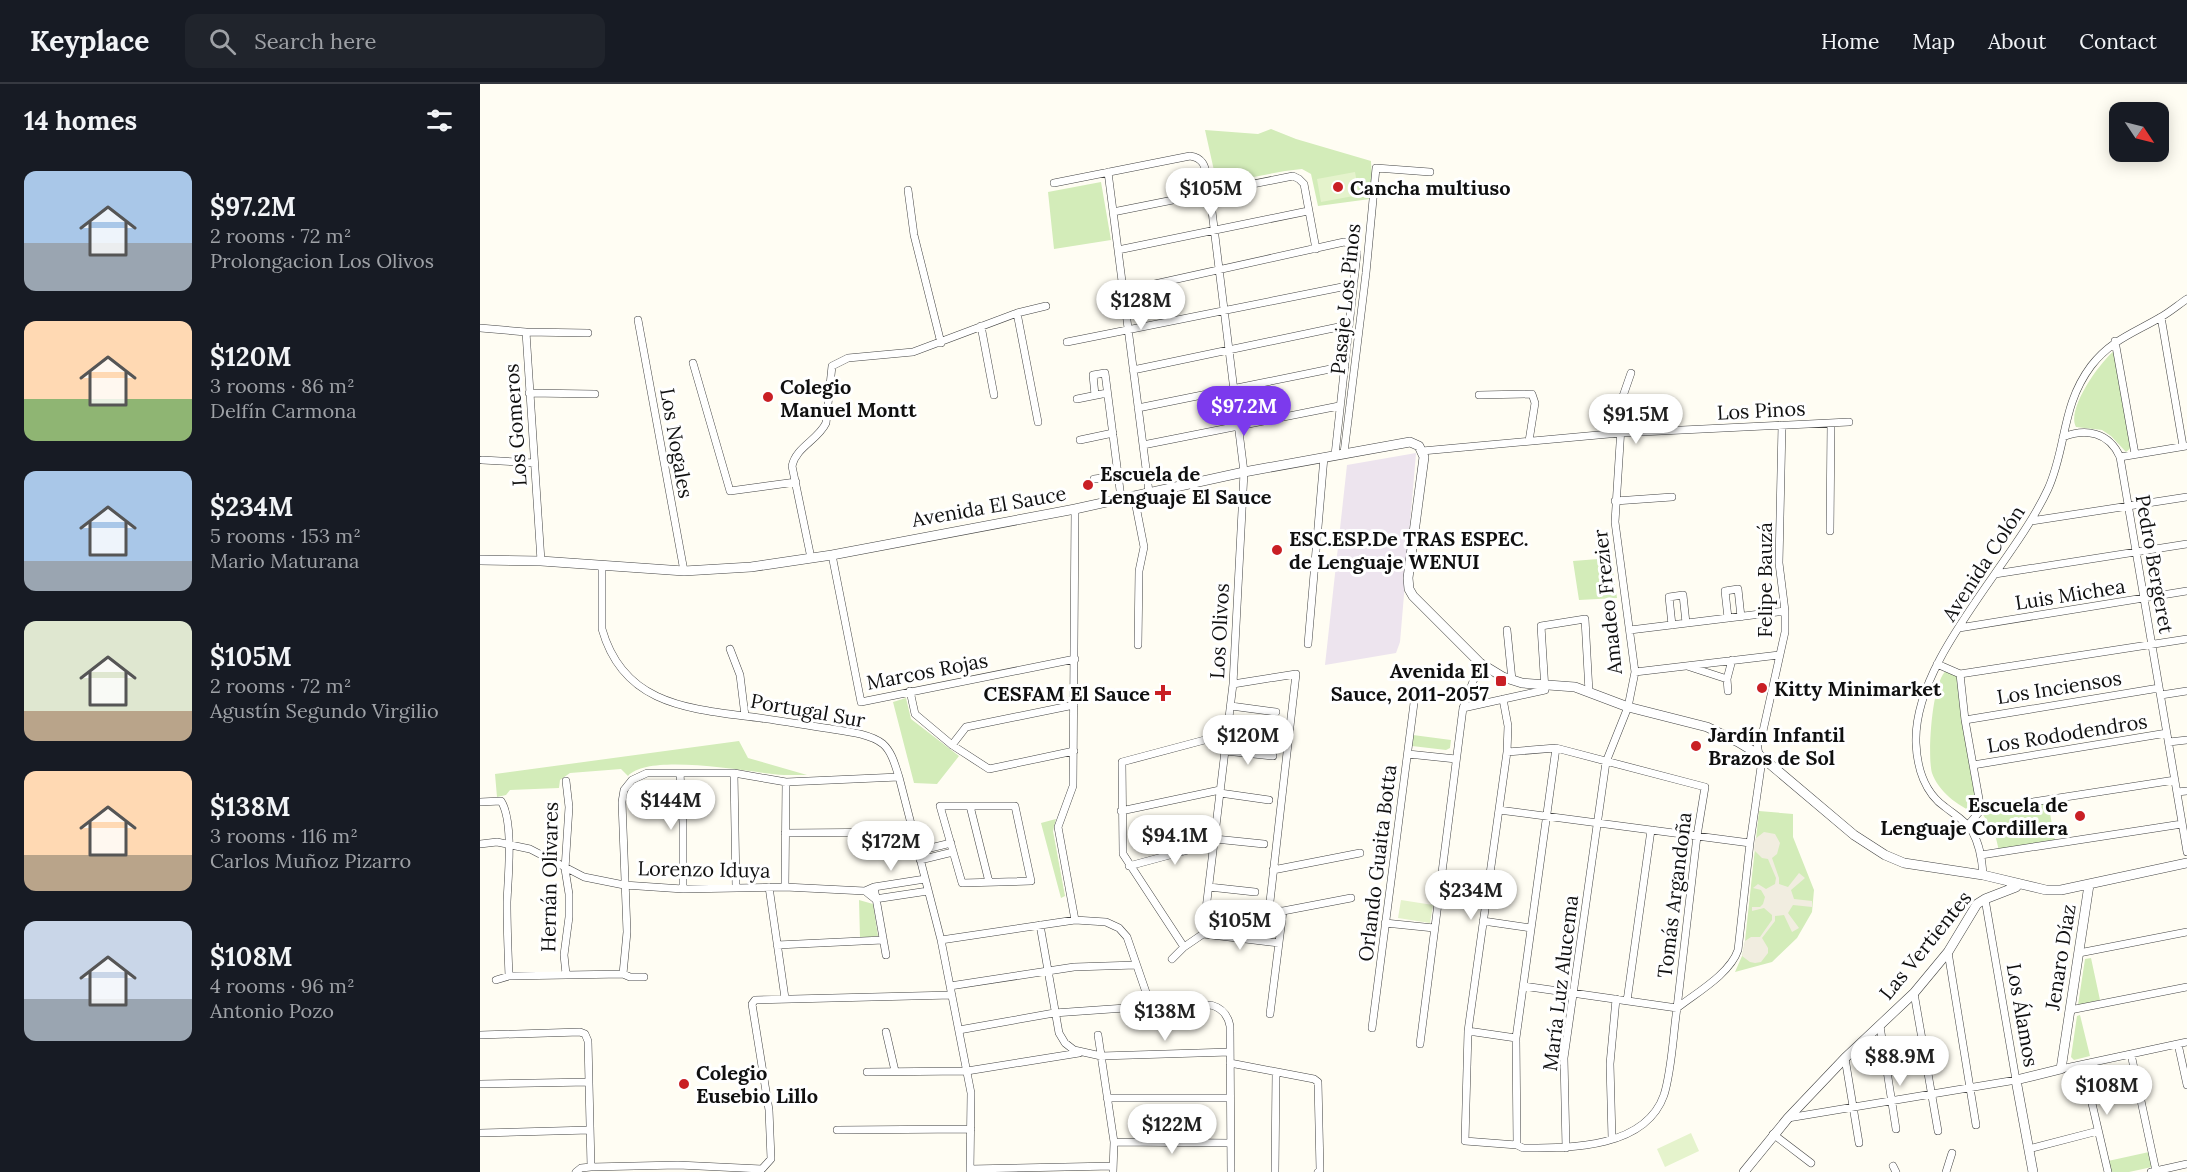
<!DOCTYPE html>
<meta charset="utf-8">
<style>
:root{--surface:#171b24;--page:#20242c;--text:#f1f3f6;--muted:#9ea1a6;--line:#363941;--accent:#7c3aed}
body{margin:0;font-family:Lora,serif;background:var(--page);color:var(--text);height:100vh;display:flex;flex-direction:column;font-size:22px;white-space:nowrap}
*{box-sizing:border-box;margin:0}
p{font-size:20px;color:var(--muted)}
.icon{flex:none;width:33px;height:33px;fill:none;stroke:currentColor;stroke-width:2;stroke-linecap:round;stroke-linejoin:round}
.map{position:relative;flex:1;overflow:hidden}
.sheet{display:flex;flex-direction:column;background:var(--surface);width:480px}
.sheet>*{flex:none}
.needle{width:39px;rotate:125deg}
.controls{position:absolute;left:1629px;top:18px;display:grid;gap:12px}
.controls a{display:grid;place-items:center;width:60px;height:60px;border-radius:12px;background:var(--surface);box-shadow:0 3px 15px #0003;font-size:30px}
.price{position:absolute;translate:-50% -51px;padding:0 14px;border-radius:21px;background:#fff;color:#222;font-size:20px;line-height:39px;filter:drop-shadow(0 2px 3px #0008)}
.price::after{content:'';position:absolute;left:50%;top:36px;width:18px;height:14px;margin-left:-9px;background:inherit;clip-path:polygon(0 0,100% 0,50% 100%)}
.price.active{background:var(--accent);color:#fff}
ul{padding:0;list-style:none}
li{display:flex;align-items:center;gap:18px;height:150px;padding:0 24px}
li span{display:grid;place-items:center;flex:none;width:168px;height:120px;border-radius:12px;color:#555}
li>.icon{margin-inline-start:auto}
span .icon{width:72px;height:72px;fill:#fffc;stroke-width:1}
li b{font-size:26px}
h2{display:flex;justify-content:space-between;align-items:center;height:72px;padding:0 24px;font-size:26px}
header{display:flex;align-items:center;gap:36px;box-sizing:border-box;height:84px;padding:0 30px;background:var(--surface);border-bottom:2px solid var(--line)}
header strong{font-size:28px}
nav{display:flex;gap:33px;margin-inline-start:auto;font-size:21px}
.search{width:420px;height:54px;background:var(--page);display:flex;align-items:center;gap:15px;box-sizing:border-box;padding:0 21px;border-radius:12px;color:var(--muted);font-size:22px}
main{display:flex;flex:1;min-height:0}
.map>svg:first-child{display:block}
</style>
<header>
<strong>Keyplace</strong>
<div class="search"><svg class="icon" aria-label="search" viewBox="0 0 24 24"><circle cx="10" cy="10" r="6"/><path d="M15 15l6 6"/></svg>Search here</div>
<nav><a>Home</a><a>Map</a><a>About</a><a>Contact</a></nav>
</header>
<main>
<section class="sheet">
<h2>14 homes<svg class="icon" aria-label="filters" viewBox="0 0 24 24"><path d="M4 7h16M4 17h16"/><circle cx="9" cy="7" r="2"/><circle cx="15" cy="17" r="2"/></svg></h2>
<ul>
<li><span style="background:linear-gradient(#a9c7e8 60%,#9aa5b1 0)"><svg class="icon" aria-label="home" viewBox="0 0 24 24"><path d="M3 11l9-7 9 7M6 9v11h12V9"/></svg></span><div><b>$97.2M</b><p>2 rooms · 72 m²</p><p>Prolongacion Los Olivos</p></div></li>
<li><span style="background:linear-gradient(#ffd9b3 65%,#8fb573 0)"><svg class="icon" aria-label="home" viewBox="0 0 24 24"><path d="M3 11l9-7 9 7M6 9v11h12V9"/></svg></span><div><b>$120M</b><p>3 rooms · 86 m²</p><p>Delfín Carmona</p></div></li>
<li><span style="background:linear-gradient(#a9c7e8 75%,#9aa5b1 0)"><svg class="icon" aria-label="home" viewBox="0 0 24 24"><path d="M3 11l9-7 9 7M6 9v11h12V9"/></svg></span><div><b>$234M</b><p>5 rooms · 153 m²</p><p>Mario Maturana</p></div></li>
<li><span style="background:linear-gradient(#dfe7d0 75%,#b9a48a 0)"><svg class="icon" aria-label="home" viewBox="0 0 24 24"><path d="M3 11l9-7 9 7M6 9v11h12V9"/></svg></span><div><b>$105M</b><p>2 rooms · 72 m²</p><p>Agustín Segundo Virgilio</p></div></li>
<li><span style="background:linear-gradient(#ffd9b3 70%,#b9a48a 0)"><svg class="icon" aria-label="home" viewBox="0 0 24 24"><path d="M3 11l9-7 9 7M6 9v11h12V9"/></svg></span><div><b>$138M</b><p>3 rooms · 116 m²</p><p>Carlos Muñoz Pizarro</p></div></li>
<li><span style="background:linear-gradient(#c9d6e8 65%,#9aa5b1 0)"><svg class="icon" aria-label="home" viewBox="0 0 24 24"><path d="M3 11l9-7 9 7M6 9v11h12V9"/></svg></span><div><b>$108M</b><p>4 rooms · 96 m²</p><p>Antonio Pozo</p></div></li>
</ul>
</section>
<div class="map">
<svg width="1707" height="1088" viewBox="0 0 1707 1088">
<rect width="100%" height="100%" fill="#fffdf3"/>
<!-- industrial -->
<path fill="#ede4ee" d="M936,369L920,558L916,569L845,581L867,381Z"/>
<!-- green -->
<path fill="#d3ecb9" d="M791,45L816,55L891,77L892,96L890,115L838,122L831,90L822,85L805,87L737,100L725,46L778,50Z
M621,98L631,156L574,165L568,108Z
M1635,266L1652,363L1646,368L1631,352L1622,346L1596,343C1586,325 1620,278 1635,266Z
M1131,474L1137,514L1099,516L1093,477Z
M1467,586L1476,591L1478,595L1498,723L1495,729C1478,722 1458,707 1452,689C1447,672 1452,595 1467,586Z
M426,614L431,635L479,672L457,700L434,699L413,618Z
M933,651L971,656L970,664L966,666L932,662Z
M259,657L268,674L327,691C319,691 311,691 304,691C271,689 170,668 148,692L141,685L90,689L80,696L79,704L30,706L26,711L17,713L15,690Z
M1568,719L1575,756L1519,767L1515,750L1502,729Z
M1279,727L1313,730V753L1334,806L1332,828L1317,854L1292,878L1255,888L1262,872L1265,857Z
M576,735L573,747L585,812L581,814L561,739Z
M379,816L393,820L398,852L380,854Z
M1611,874L1620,916L1598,921L1605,875Z
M1600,931L1610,972L1594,976L1591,973L1597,932Z
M1669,1068L1672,1083L1649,1088H1631L1628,1077Z"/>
<!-- pitch -->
<path fill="#e5f3cc" d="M875,88L879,111L841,118L837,95Z
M921,816L953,821L950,839L918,834Z
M1211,1049L1219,1067L1185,1083L1177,1065Z"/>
<!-- plaza -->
<path fill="#f1ede0" d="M1284,748L1295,750L1300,759L1297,770L1292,774L1299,794V800L1308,803L1319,789L1325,794L1311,806L1314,815L1332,817V823L1313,821L1308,829L1319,844L1312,848L1304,831L1295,832V837L1282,854L1288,864V869L1281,878L1275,879L1270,878L1262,872L1265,857L1271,853H1280L1292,836V831L1284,824L1272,827V823H1280L1283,820L1285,813L1281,806L1273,804L1278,800L1286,805L1295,800L1296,794L1288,775L1282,774L1274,766L1275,755Z"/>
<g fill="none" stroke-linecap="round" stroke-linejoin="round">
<!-- minor casing -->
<g stroke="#434343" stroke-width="8">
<path id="minor" d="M628,88L669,408
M574,99L710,72C724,74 725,83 728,95L764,388L753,600L723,850
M428,106L434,151L461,259
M633,128L813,92L819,95L824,100L836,165
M638,166L828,127
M643,207L864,158L873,160L877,169L855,371
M537,229L558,338
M1681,233L1703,362
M158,236L204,487
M501,242L514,311
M0,244L46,248L61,477
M46,248L108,249
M1635,257L1655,370
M587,258L872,201
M213,279L250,407L316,398
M653,286L868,241
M49,309L115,310
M615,311L613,291L625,289L641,414
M999,311L1052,310L1055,319L1049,357
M597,315L627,309
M658,324L865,282
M1583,353C1606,344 1629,348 1640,373L1707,768
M600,356L633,349
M663,361L859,322
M942,367L1140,349L1369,338
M864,369L886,189L896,84L950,88
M1640,373L1706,362
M2,376L54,379
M614,395L638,392
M654,412L664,463L659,487L658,561
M1135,417L1192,413
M595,425L593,702L578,743L595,836
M1551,437L1707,413
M1350,447L1351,339
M352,471L381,618L595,575
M331,474L312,382C316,363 338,356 346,339L352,282L368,274L433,268L537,229L566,222
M122,482V545C142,616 200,624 264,632C291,635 318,640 345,644C363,647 389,649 403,660C412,668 415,681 419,693L461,856L491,1009L490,1088
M1515,490L1707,460
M1248,534L1245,507L1258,505L1261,533
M1192,541L1189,513L1203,511L1206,539
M1479,544L1707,507
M1027,546L1032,596
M1150,546L1305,527
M828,560L844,373
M250,565L260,591L265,632
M1457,580L1480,590
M1207,582L1247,595
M1155,588L1299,571
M1480,590L1707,555
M1480,590L1485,636L1501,726L1488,741
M753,600L816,590L789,826L803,827L871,814
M430,607L435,630L472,661L509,685L594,667
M1248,607L1247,595L1252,576
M1681,611L1707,607
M1023,615L1028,642L1027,668L988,947L985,1057L1037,1061L1043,1064C1089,1064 1165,1065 1184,1011C1192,985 1193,951 1197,924C1216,909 1250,890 1258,866L1270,759L1281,683L1277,659L1283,647L1305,548V527L1299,479L1302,341
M751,622L796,628
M983,624L1065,606L1061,542L1105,535L1109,608
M1485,636L1679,604
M1689,658L1707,656
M472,661L486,643L594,621
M745,667L793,672
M1027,668L1076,664L1225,703L1217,752L1197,924L1043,902
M928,670L976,675
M1493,681L1687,649
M200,689L203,739V805
M254,689L256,803
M1697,708L1707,707
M740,709L789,716
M0,718L21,717C34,737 28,793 27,818C27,843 28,868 29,892
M460,722H535L551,797L482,799Z
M490,722L509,798
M1019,726L1270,759
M1501,726L1695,696
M641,727L740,706
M305,749L433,748
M735,755L784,760
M0,760L17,758L50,765L104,793L144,801L203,805L305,803L385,807L394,803L445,795
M438,767L471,759
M1501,771L1702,740
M440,776L473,768
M649,782L734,759
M793,786L880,769
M1503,791C1502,775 1500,761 1492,747C1485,736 1475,731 1465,723C1445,709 1437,684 1436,659C1433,575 1533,481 1568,405C1587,363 1581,322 1611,282C1631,256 1654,249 1681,233C1690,228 1698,221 1707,215
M289,803L305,914
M305,803L306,698
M394,803L406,871
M729,803L775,808
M385,807L395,815L448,807
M1003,837L1051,844
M905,839L954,844
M560,841L579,949L585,959L594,966L621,972L750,968
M723,850L704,863L643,770L642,678L747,650
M723,850L799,859
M461,856L595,836L626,838L639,844L647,853L668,914L674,922L731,921C742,924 748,931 750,942L751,1088
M297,861L403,856
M1468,868L1496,1041
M1599,869L1707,848
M692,875L704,863
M86,890L84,871L89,833V810L85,785L89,723L86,697
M143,890L147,848L142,718L144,706L152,696L167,689H254L306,698L419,693
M16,896L29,892L143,890L150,893H164
M470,902L594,883L656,881
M1434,909L1458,1047
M1147,917L1171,746
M1590,926L1707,903
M790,930L803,827
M1400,942L1416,1045
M892,944L934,619
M479,946L574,929L674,922
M988,947L1036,954
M406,948L415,987
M0,951L100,948L105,950L108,957L111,1083L101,1084L96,1088
M618,951L634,1058L633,1088
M940,960L983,624L1000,579
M1698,960L1707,1001
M1651,970L1676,1087
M1365,974L1379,1059
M750,979L834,995L838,998L840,1086L838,1088
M1603,981L1628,1088
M1581,985L1707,958
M387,988L487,987L599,969
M0,1000L109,998
M627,1014H750
M1308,1034L1536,996L1505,815
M357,1046L491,1045
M0,1049L110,1046
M1293,1050L1331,1079
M1132,1055L1130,980L1136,915
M634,1058L750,1059
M1037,1061L1036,954L1076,664
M1086,1064L1084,974L1126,678L1148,623L1155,588L1135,438L1143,312L1151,289
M1549,1065L1618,1047
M1413,1082L1416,1088
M111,1083L198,1081L282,1085L291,1075L289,1026L272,920L275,916L472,911
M490,1085L633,1082
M795,1088L796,988
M1466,1088L1472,1069
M1671,1088L1707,1080"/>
</g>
<!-- tertiary casing -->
<g stroke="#434343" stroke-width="10">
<path id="tertiary" d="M0,476L61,477L204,487L271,483L352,471L595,425L764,388L930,358L939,362L944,373L928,494L929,505L933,512L1000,579L1023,593L1042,599L1095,603L1148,623L1227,643L1258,658L1278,670L1374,751L1405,771L1424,779L1503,791L1566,806H1581L1707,779
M1264,1088L1308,1034L1365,974L1434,909L1468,868L1497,820L1505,815L1536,803L1538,800
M1553,1088L1536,996L1581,985L1609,801"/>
</g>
<!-- minor -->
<use href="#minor" stroke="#fff" stroke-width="7"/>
<!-- tertiary -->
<use href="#tertiary" stroke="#fff" stroke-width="9"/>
</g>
<!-- markers -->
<g fill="#c91f24" stroke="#fff" stroke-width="2">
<circle cx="858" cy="103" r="6"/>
<circle cx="288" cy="313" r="6"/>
<circle cx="608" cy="401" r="6"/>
<circle cx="797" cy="466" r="6"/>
<rect x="1015" y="591" width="12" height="12" rx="3"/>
<circle cx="1282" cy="604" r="6"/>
<path d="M680 600h6v6h6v6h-6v6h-6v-6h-6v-6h6z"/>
<circle cx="1216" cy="662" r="6"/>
<circle cx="1600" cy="732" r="6"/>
<circle cx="204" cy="1000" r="6"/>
</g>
<g text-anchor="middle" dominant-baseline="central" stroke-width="6" stroke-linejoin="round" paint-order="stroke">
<!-- poi labels -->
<g font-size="20" font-weight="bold" fill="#101010" stroke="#fff" text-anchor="start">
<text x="870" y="103">Cancha multiuso</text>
<text x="300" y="302">Colegio<tspan x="300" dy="23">Manuel Montt</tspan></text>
<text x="620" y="389">Escuela de<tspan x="620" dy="23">Lenguaje El Sauce</tspan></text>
<text x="809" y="454">ESC.ESP.De TRAS ESPEC.<tspan x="809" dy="23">de Lenguaje WENUI</tspan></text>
<text x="1009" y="586" text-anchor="end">Avenida El<tspan x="1009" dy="23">Sauce, 2011-2057</tspan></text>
<text x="1294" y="604">Kitty Minimarket</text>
<text x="670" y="609" text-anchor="end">CESFAM El Sauce</text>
<text x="1228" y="650">Jardín Infantil<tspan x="1228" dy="23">Brazos de Sol</tspan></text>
<text x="1588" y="720" text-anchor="end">Escuela de<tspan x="1588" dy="23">Lenguaje Cordillera</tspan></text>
<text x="216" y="988">Colegio<tspan x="216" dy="23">Eusebio Lillo</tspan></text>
</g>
<!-- street labels -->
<g font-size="20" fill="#101010" stroke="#fff">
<text transform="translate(865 215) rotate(-84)">Pasaje Los Pinos</text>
<text transform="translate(1281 326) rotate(-3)">Los Pinos</text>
<text transform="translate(35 341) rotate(-94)">Los Gomeros</text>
<text transform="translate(197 359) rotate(80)">Los Nogales</text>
<text transform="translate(509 422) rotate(-10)">Avenida El Sauce</text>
<text transform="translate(1503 479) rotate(-57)">Avenida Colón</text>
<text transform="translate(1675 480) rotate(80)">Pedro Bergeret</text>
<text transform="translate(1284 496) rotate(-90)">Felipe Bauzá</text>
<text transform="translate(1590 510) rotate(-9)">Luis Michea</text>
<text transform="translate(1127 518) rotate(-96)">Amadeo Frezier</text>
<text transform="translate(739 547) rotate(-87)">Los Olivos</text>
<text transform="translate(447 587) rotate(-11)">Marcos Rojas</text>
<text transform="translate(1579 603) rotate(-9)">Los Inciensos</text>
<text transform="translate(328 626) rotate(10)">Portugal Sur</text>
<text transform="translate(1587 649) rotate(-9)">Los Rododendros</text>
<text transform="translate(897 779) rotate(-83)">Orlando Guaita Botta</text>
<text transform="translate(224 785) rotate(1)">Lorenzo Iduya</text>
<text transform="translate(69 793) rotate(-89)">Hernán Olivares</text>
<text transform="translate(1194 811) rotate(-83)">Tomás Argandoña</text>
<text transform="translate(1445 861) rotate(-51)">Las Vertientes</text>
<text transform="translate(1580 873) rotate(-81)">Jenaro Díaz</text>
<text transform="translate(1080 899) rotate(-83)">María Luz Alucema</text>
<text transform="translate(1543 931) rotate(80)">Los Álamos</text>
</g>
</g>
</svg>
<div class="controls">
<a><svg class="needle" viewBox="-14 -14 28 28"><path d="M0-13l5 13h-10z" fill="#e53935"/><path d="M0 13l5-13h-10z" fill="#9ea1a6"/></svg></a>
</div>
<b class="price" style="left:731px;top:135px">$105M</b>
<b class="price" style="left:661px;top:247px">$128M</b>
<b class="price active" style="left:764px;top:353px">$97.2M</b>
<b class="price" style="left:1156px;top:361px">$91.5M</b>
<b class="price" style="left:768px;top:682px">$120M</b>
<b class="price" style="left:191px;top:747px">$144M</b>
<b class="price" style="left:695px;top:782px">$94.1M</b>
<b class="price" style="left:411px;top:788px">$172M</b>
<b class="price" style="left:991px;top:837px">$234M</b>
<b class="price" style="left:760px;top:867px">$105M</b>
<b class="price" style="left:685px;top:958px">$138M</b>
<b class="price" style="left:1420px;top:1003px">$88.9M</b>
<b class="price" style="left:1627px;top:1032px">$108M</b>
<b class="price" style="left:692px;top:1071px">$122M</b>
</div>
</main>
